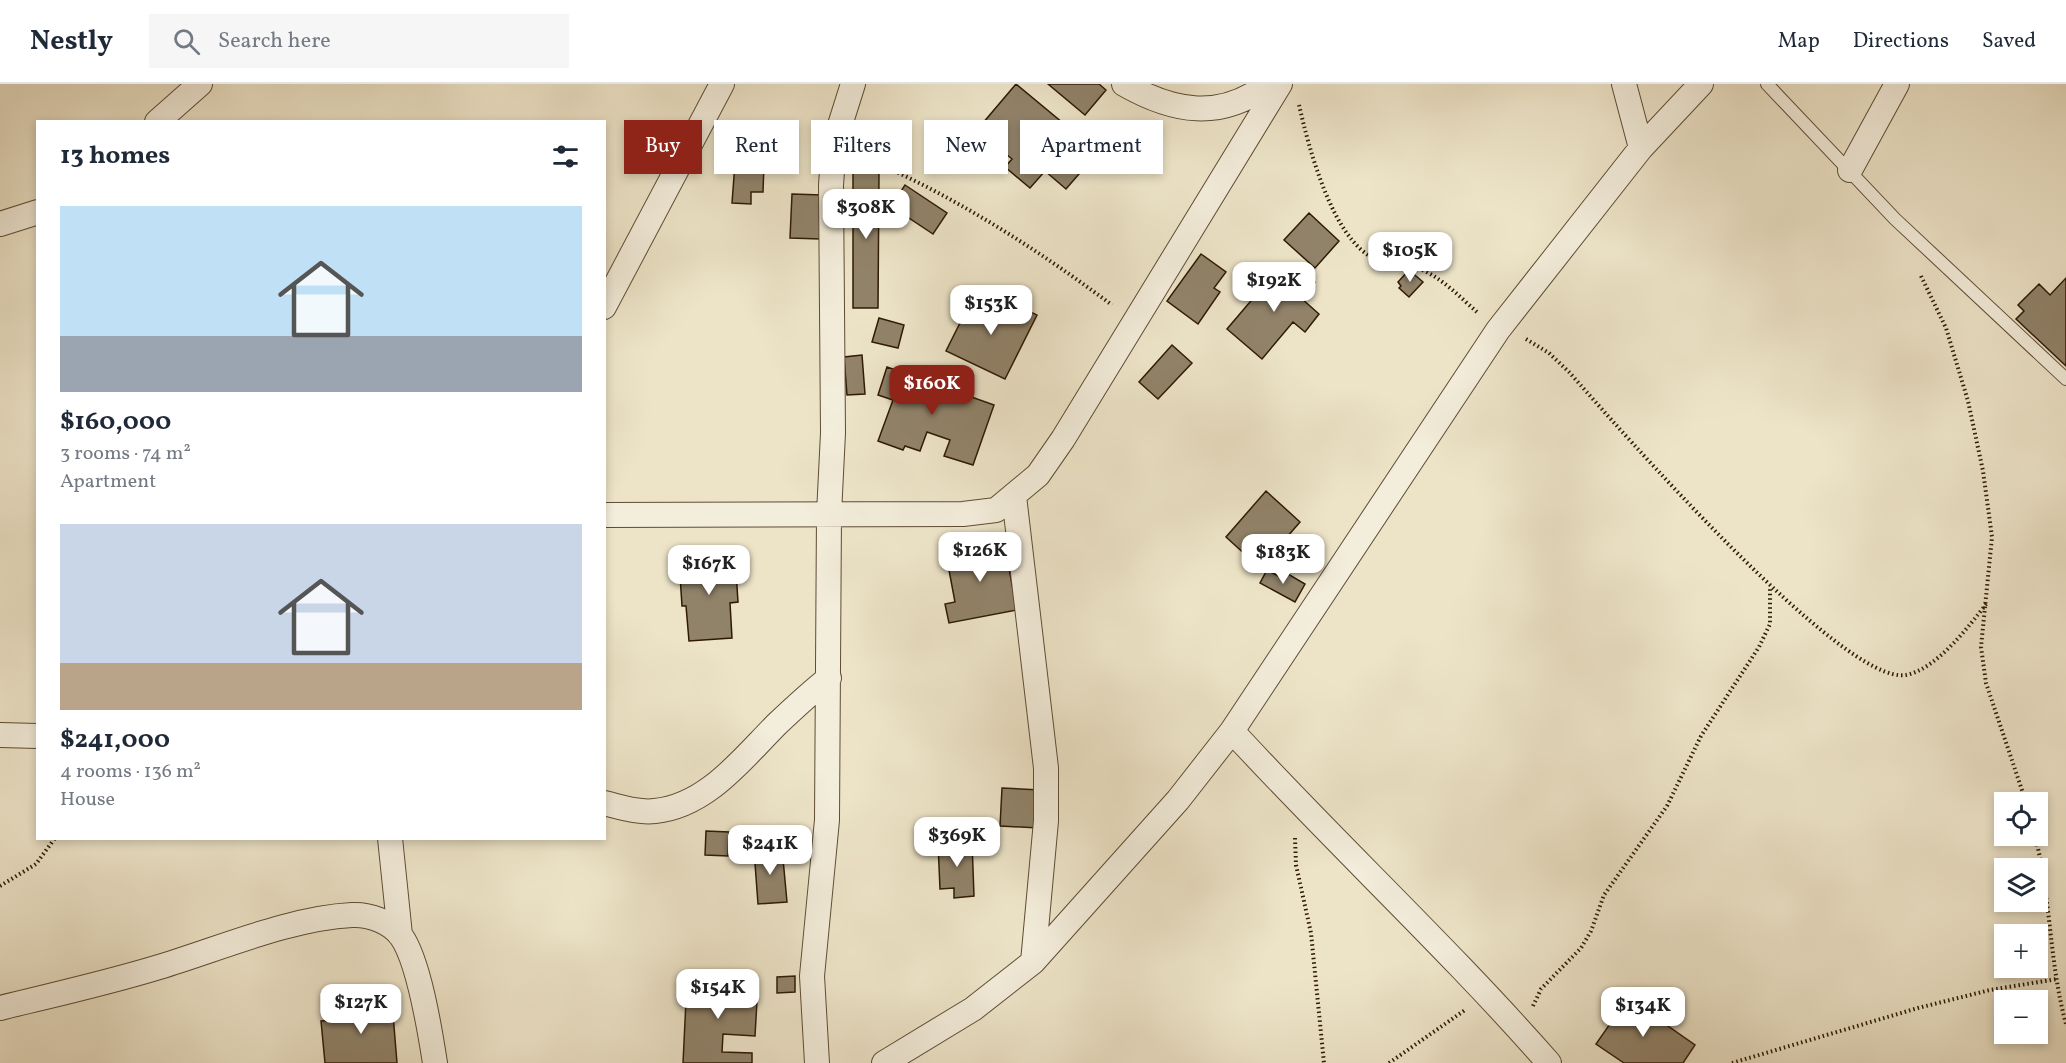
<!DOCTYPE html>
<meta charset="utf-8">
<style>
:root{--surface:#fff;--page:#f6f6f7;--text:#1f2937;--muted:#747a83;--line:#e0e1e3;--accent:#8f2418}
body{margin:0;font-family:Vollkorn,serif;background:var(--page);color:var(--text);height:100vh;display:flex;flex-direction:column;font-size:22px;white-space:nowrap}
*{box-sizing:border-box;margin:0}
p{font-size:20px;color:var(--muted)}
.icon{flex:none;width:33px;height:33px;fill:none;stroke:currentColor;stroke-width:2;stroke-linecap:round;stroke-linejoin:round}
.map{position:relative;flex:1;overflow:hidden}
.details{position:absolute;left:36px;top:36px;width:570px;height:720px;display:flex;flex-direction:column;background:var(--surface);border-radius:0px;box-shadow:0 3px 9px #0003}
.details>*{flex:none}
.top-card{position:absolute;left:624px;top:36px;width:570px;height:54px;display:flex;gap:12px}
.fabs{position:absolute;left:1994px;top:708px;display:grid;gap:12px}
.fabs a{display:grid;place-items:center;width:54px;height:54px;border-radius:0px;background:var(--surface);box-shadow:0 3px 9px #0003;font-size:30px}
.price{position:absolute;translate:-50% -51px;padding:0 14px;border-radius:12px;background:#fff;color:#222;font-size:20px;line-height:39px;filter:drop-shadow(0 2px 3px #0008)}
.price::after{content:'';position:absolute;left:50%;top:36px;width:18px;height:14px;margin-left:-9px;background:inherit;clip-path:polygon(0 0,100% 0,50% 100%)}
.price.selected{background:var(--accent);color:#fff}
ul{padding:0;list-style:none}
li{display:grid;align-content:center;gap:12px;height:318px;padding:0 24px}
li span{display:grid;place-items:center;height:186px;border-radius:0px;color:#555}
li>.icon{margin-inline-start:auto}
span .icon{width:108px;height:108px;fill:#fffc;stroke-width:1}
li b{font-size:26px}
h2{display:flex;justify-content:space-between;align-items:center;height:72px;padding:0 24px;font-size:26px}
.tag{padding:0 21px;border-radius:0px;background:var(--surface);box-shadow:0 3px 9px #0003;font-size:21px;line-height:54px}
.tag.selected{background:var(--accent);color:#fff}
header{display:flex;align-items:center;gap:36px;box-sizing:border-box;height:84px;padding:0 30px;background:var(--surface);border-bottom:2px solid var(--line)}
header strong{font-size:28px}
nav{display:flex;gap:33px;margin-inline-start:auto;font-size:21px}
.search{width:420px;height:54px;background:var(--page);display:flex;align-items:center;gap:15px;box-sizing:border-box;padding:0 21px;border-radius:0px;color:var(--muted);font-size:22px}
.map>svg:first-child{display:block}
</style>
<header>
<strong>Nestly</strong>
<div class="search"><svg class="icon" aria-label="search" viewBox="0 0 24 24"><circle cx="10" cy="10" r="6"/><path d="M15 15l6 6"/></svg>Search here</div>
<nav><a>Map</a><a>Directions</a><a>Saved</a></nav>
</header>
<div class="map">
<svg width="2066" height="979" viewBox="0 0 2066 979">
<rect width="100%" height="100%" fill="#ede4c8"/>
<filter id="stains"><feTurbulence type="fractalNoise" baseFrequency=".00333" numOctaves="4"/><feColorMatrix values="0 0 0 0 .2 0 0 0 0 .09 0 0 0 0 .02 0 0 0 .5 -.17"/></filter>
<radialGradient id="worn" r=".72"><stop offset=".6" stop-color="#630" stop-opacity="0"/><stop offset="1" stop-color="#630" stop-opacity=".3"/></radialGradient>
<!-- building -->
<path fill="#91836a" stroke="#2e1a04" stroke-width="1.5" d="M1016,0L1098,68L1066,105L1045,87L1030,104L1005,83L1012,75L977,46Z
M1048,0H1099L1106,6L1085,31Z
M735,79L764,80L763,108H751V120L732,119Z
M853,89H879L878,224H853Z
M905,101L947,129L933,150L891,122Z
M792,110L822,111L820,155L790,154Z
M1309,129L1339,157L1315,184L1284,156Z
M1201,170L1226,188L1214,204L1220,208L1198,240L1167,217Z
M1298,184L1315,198L1301,214L1319,230L1305,248L1293,238L1262,275L1227,245L1273,191L1284,201Z
M1409,186L1423,198L1409,213L1399,204L1401,202L1398,198Z
M2066,194V282L2016,235L2024,227L2018,221L2039,200L2050,211Z
M974,211L994,222L991,226L1003,232L1010,218L1037,231L1005,295L946,267Z
M879,234L904,241L898,264L872,258Z
M1172,261L1192,279L1158,315L1139,298Z
M862,271L865,310L847,311L844,273Z
M887,283L994,321L973,381L944,372L950,356L927,348L920,367L905,362L903,366L878,357L893,316L878,311Z
M1266,407L1300,438L1260,484L1226,453Z
M1004,459L1017,526L949,539L945,520L955,518L946,470Z
M735,472L738,518L730,519L732,554L689,557L686,522H682L679,476Z
M1267,486L1280,493L1283,487L1305,500L1295,518L1260,499Z
M1002,704L1040,706L1038,744L1000,742Z
M706,747L729,748L728,772L705,771Z
M972,758L974,812L954,814V804L940,805L938,759Z
M782,764L787,818L758,820L754,766Z
M795,892V908L777,909V893Z
M687,896L758,899L755,952L723,950L722,968L752,969V979H683Z
M1628,914L1695,961L1683,979H1624L1596,960Z
M392,918L397,979H325L321,937L336,936L335,923Z"/>
<g fill="none" stroke-linecap="round" stroke-linejoin="round">
<!-- lane casing -->
<g stroke="#5e4c35" stroke-width="14">
<path id="lane" d="M1767,0L1895,135L2066,295"/>
</g>
<!-- street casing -->
<g stroke="#5e4c35" stroke-width="26">
<path id="street" d="M1124,0C1173,28 1221,37 1268,0
M1624,0L1641,64
M157,38L200,0
M1850,86L1897,0
M0,140L38,128
M604,223L722,0
M1014,412L1046,684V737L1033,878
M604,431L963,430L996,426L1038,391L1063,355L1280,0
M1232,647C1336,760 1448,864 1549,979
M0,651L38,652
M604,719C621,723 638,729 655,727C707,722 743,674 777,640C794,624 811,608 829,594
M390,754L400,851
M0,924C53,911 107,899 159,883C219,865 290,834 352,831C369,830 391,838 401,852C419,877 430,947 435,979
M817,979L812,892L827,736L829,430L833,349L831,101L834,60L853,0
M884,979L973,925L1033,878L1178,716L1232,647L1498,246L1641,64L1701,0"/>
</g>
<!-- path -->
<path stroke="#2e1a04" stroke-width="4" stroke-dasharray="1.5 3" stroke-linecap="butt" d="M1299,21C1309,64 1332,155 1375,175C1388,182 1406,180 1420,185C1441,193 1461,214 1478,229
M861,72C951,110 1034,163 1112,221
M1921,192L1946,244L1968,317L1983,387L1992,453L1981,563L1986,599L2026,718
M1526,255L1549,269L1569,288C1616,341 1843,602 1906,591C1937,585 1969,542 1987,519
M2035,752C2051,813 2049,878 2066,940
M1295,754L1296,781L1311,849L1324,979
M0,802L36,780L55,754
M1533,922L1541,905L1581,864L1591,847L1604,811L1667,722L1701,652L1759,563L1770,540V503
M1389,979L1465,926
M1732,979L1918,924L1990,906L2057,895"/>
<!-- lane -->
<use href="#lane" stroke="#f3eddb" stroke-width="12"/>
<!-- street -->
<use href="#street" stroke="#f3eddb" stroke-width="24"/>
</g>
<rect width="100%" height="100%" filter="url(#stains)"/>
<rect width="100%" height="100%" fill="url(#worn)"/>
</svg>
<div class="fabs">
<a><svg class="icon" aria-label="locate" viewBox="0 0 24 24"><circle cx="12" cy="12" r="6"/><path d="M12 2v4M12 18v4M2 12h4M18 12h4"/></svg></a>
<a><svg class="icon" aria-label="layers" viewBox="0 0 24 24"><path d="M12 4l9 5-9 5-9-5zM3 14l9 5 9-5"/></svg></a>
<a>+</a>
<a>−</a>
</div>
<b class="price" style="left:866px;top:156px">$308K</b>
<b class="price" style="left:1410px;top:199px">$105K</b>
<b class="price" style="left:1274px;top:229px">$192K</b>
<b class="price" style="left:991px;top:252px">$153K</b>
<b class="price selected" style="left:932px;top:332px">$160K</b>
<b class="price" style="left:980px;top:499px">$126K</b>
<b class="price" style="left:1283px;top:501px">$183K</b>
<b class="price" style="left:709px;top:512px">$167K</b>
<b class="price" style="left:957px;top:784px">$369K</b>
<b class="price" style="left:770px;top:792px">$241K</b>
<b class="price" style="left:718px;top:936px">$154K</b>
<b class="price" style="left:361px;top:951px">$127K</b>
<b class="price" style="left:1643px;top:954px">$134K</b>
<div class="top-card">
<a class="tag selected">Buy</a>
<a class="tag">Rent</a>
<a class="tag">Filters</a>
<a class="tag">New</a>
<a class="tag">Apartment</a>
</div>
<section class="details">
<h2>13 homes<svg class="icon" aria-label="filters" viewBox="0 0 24 24"><path d="M4 7h16M4 17h16"/><circle cx="9" cy="7" r="2"/><circle cx="15" cy="17" r="2"/></svg></h2>
<ul>
<li><span style="background:linear-gradient(#bfe0f5 70%,#9aa5b1 0)"><svg class="icon" aria-label="home" viewBox="0 0 24 24"><path d="M3 11l9-7 9 7M6 9v11h12V9"/></svg></span><div><b>$160,000</b><p>3 rooms · 74 m²</p><p>Apartment</p></div></li>
<li><span style="background:linear-gradient(#c9d6e8 75%,#b9a48a 0)"><svg class="icon" aria-label="home" viewBox="0 0 24 24"><path d="M3 11l9-7 9 7M6 9v11h12V9"/></svg></span><div><b>$241,000</b><p>4 rooms · 136 m²</p><p>House</p></div></li>
</ul>
</section>
</div>
